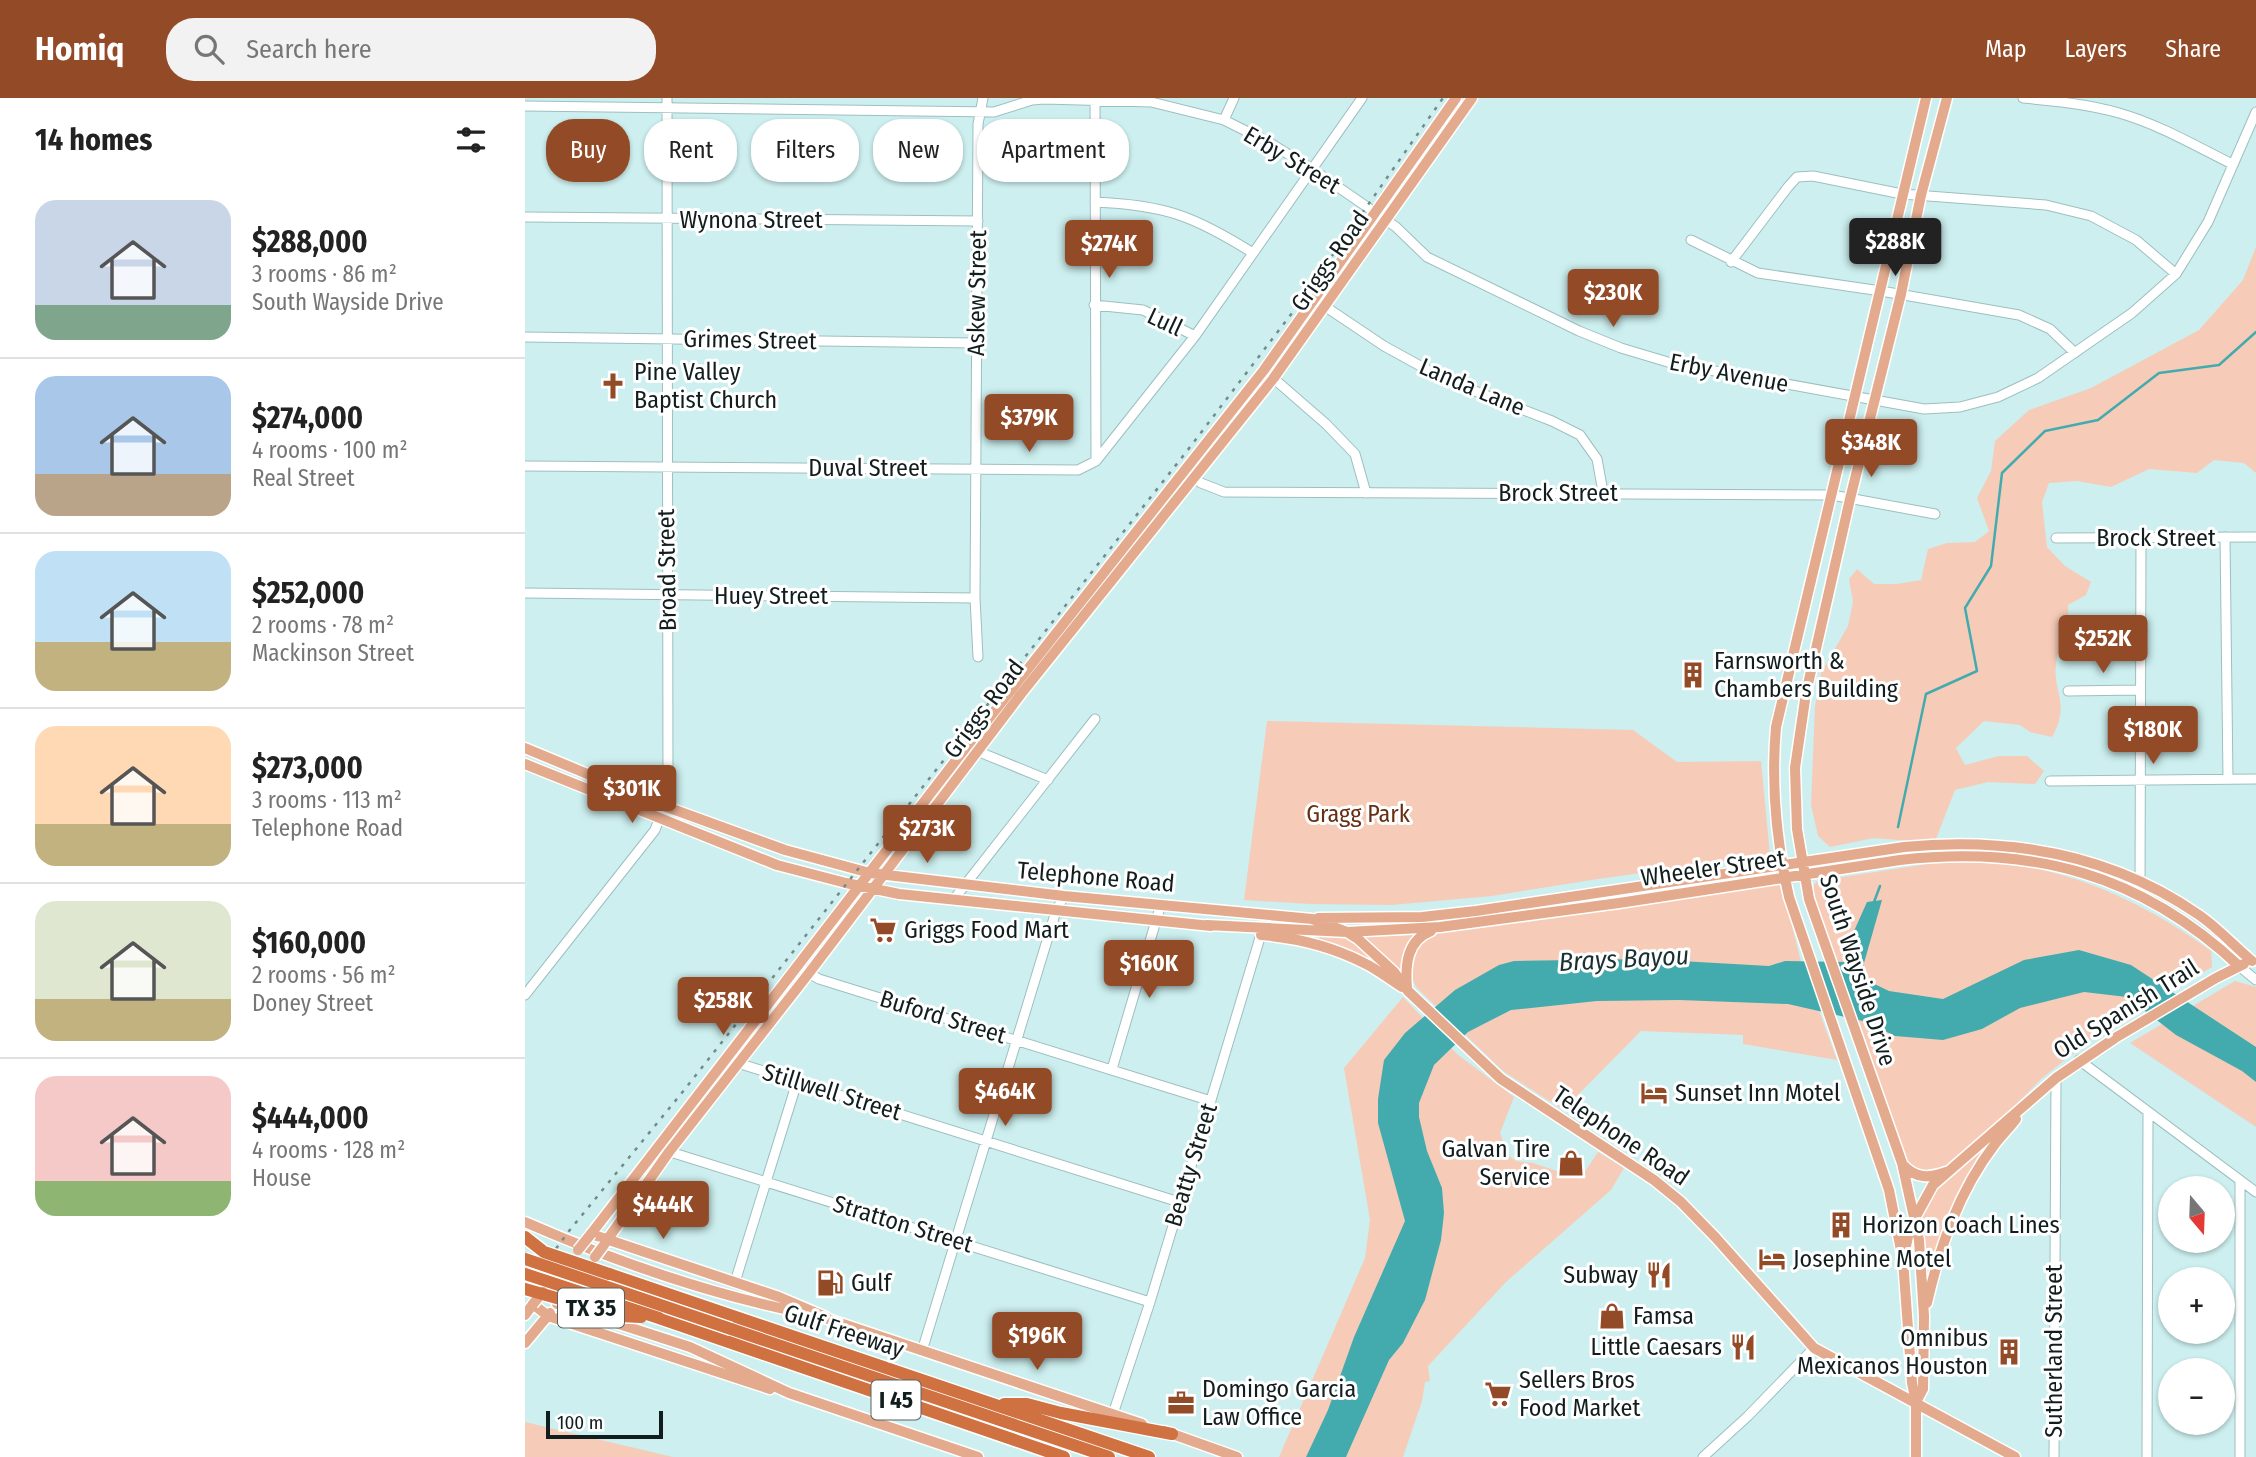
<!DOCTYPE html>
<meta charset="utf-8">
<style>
:root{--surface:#fff;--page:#f2f2f2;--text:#222;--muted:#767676;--line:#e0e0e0;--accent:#934b27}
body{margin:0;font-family:"Fira Sans Condensed",sans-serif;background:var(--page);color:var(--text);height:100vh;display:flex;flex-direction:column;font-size:26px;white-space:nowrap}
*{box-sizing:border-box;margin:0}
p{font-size:23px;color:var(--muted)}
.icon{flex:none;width:38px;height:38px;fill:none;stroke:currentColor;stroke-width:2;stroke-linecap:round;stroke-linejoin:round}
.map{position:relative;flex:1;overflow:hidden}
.details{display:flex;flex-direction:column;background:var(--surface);width:525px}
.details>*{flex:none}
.banner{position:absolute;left:21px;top:21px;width:665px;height:63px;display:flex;gap:14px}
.needle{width:46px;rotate:161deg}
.buttons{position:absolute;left:1633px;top:1078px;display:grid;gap:14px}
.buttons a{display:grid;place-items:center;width:77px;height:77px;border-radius:50%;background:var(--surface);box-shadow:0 2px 5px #0004;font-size:35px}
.scale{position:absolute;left:21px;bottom:18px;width:117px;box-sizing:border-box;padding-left:7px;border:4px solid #121e1e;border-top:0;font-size:19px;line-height:24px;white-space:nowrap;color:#121e1e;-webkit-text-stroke:5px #fff;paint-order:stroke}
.price{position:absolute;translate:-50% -60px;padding:0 16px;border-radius:7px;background:var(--accent);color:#fff;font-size:23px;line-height:46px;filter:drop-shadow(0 2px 4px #0008)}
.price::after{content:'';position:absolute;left:50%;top:42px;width:21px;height:16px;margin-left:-10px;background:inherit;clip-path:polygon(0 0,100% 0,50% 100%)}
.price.current{background:#222;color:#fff}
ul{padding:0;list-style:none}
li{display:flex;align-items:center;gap:21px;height:175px;padding:0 35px}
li+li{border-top:2px solid var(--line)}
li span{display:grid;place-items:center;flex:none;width:196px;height:140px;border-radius:21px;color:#555}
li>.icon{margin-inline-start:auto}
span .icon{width:84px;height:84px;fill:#fffc;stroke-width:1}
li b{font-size:30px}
h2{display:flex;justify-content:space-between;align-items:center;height:84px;padding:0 35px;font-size:30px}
.pill{padding:0 24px;border-radius:28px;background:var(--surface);box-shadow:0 2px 5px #0004;font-size:24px;line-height:63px}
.pill.current{background:var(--accent);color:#fff}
header{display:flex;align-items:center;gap:42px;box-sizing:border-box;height:98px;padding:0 35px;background:var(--accent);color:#fff}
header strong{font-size:33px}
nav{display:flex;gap:38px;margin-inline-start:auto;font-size:24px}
.search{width:490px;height:63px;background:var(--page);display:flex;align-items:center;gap:18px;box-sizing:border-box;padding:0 24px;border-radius:28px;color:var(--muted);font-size:26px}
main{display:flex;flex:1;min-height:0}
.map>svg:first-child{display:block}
</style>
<header>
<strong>Homiq</strong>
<div class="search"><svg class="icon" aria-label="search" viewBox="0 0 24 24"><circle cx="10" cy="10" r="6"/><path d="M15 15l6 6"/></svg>Search here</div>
<nav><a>Map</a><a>Layers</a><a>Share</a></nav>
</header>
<main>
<section class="details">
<h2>14 homes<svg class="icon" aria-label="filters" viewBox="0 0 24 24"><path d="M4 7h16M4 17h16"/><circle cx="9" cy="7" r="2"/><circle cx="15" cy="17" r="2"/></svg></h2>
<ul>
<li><span style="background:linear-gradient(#c9d6e8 75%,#7fa58c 0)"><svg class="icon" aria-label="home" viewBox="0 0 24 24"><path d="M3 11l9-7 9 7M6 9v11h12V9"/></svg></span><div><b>$288,000</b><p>3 rooms · 86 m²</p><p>South Wayside Drive</p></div></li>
<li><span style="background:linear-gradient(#a9c7e8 70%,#b9a48a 0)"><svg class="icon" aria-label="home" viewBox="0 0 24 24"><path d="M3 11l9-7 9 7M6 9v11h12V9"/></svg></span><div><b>$274,000</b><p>4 rooms · 100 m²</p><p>Real Street</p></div></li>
<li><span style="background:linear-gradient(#bfe0f5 65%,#c2b280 0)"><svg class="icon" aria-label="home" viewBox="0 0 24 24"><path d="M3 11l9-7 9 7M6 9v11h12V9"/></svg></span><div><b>$252,000</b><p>2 rooms · 78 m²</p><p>Mackinson Street</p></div></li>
<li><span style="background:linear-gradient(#ffd9b3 70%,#c2b280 0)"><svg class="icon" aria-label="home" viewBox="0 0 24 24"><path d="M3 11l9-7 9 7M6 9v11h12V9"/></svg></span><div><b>$273,000</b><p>3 rooms · 113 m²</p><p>Telephone Road</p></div></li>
<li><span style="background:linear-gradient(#dfe7d0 70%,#c2b280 0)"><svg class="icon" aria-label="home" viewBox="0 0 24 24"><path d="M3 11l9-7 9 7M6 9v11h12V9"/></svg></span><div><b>$160,000</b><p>2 rooms · 56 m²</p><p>Doney Street</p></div></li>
<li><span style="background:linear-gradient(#f6c9c9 75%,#8fb573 0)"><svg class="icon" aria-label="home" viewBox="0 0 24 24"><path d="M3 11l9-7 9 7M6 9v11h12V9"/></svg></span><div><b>$444,000</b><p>4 rooms · 128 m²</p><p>House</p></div></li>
</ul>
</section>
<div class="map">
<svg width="1731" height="1359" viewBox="0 0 1731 1359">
<rect width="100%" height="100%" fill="#cdefef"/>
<!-- green -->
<path fill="#f6ccb9" d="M1731,149V375L1719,365L1689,362L1672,375L1624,371L1586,389L1552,383L1524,385L1517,404L1522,449L1540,468L1566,484L1561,497L1543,507C1543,514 1544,522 1543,529C1542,539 1534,549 1532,560C1525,592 1547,604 1527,639L1505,634L1495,627L1459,623L1431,650L1440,667L1474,658H1502L1519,673L1510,686L1463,684L1430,692L1411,741L1398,744L1349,740L1305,749L1293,738L1286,707L1290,609L1296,575L1323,528L1328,504L1324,481L1332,471L1349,486H1372L1396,482L1403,451L1422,445L1450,444L1464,433L1452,400L1466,373L1470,343L1504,312L1566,290L1674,232L1718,182Z
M742,623L1108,632L1152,664L1236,663L1245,757L1073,781L967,798L867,807L785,806L719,802Z
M1428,762C1448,763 1468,763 1487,766C1560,777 1628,810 1686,853L1687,869L1576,933L1516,981L1473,1025L1418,1072L1392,1074L1382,1064L1368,1027L1289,801L1288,789L1292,783Z
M1249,786L1254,787L1259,795L1276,864L1312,962L1218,946V937L1116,933L1038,1012L978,973L892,890C881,874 885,851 902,840C920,828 978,827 1002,824C1084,812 1166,798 1249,786Z
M887,837L888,841L877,860L876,872L873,873L840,842L842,839Z
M795,838C827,839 828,842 850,863L848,866L832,856L794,842Z
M1710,883L1731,889V1029L1605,945Z
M878,899L932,956L989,999L975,1035L984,1058L991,1063L1008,1065L1055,1081L1073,1054L1099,1070L1086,1092L981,1184L903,1268L905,1283L900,1284L897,1303L878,1359H754L840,1160L845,1122L819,970Z
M1458,1051L1461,1054L1403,1183L1397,1112L1404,1099L1420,1083Z
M0,1324L148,1359H0Z"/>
<!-- water -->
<path fill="#43abad" d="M1357,802L1335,879L1364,893L1418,901L1499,862L1554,852L1606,867L1731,949V984L1717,973L1651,937L1602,899L1559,894L1495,910L1457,931L1418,942L1370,938L1342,924L1263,906L1154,902L1072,903L986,912L943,934L909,967L894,1005V1019L902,1053L917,1090L919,1115L916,1142L900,1202L878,1245L864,1262L821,1359H781L803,1312L829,1239L880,1123L853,1025V1001L859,962L880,935L930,892L974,867L989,863L1120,861L1244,868L1260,863L1323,864L1329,833L1342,804Z"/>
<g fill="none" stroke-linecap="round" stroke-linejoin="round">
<!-- stream -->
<path stroke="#43abad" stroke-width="2.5" d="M1373,729L1401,596L1452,573L1440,510L1466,468L1477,375L1520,333L1573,322L1634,275L1694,267L1731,234
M1349,804L1355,788"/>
<!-- minor casing -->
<g stroke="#9ebfbf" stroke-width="11">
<path id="minor" d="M570,0L571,363
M1498,0C1530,3 1562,6 1594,15C1633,26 1671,48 1707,66
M0,8L469,14L507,2L519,1L626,4L699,22L745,45L787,71L871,129L902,159L1054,233L1096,250L1146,265L1399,311L1435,309L1473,299L1513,280L1607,215L1651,176L1683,124L1731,14
M699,22L709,0
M570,104C640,107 669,118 728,155
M0,119L453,123
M1166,142L1233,175L1356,193L1494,217L1525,231L1550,255
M1206,164L1263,89L1272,79L1288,78L1377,96L1521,107L1566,118L1611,142L1651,176
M789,201L859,248L919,281L1027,323L1055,337L1072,361L1078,394
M569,207L618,212L670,238
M0,239L451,245
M739,272L801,326L830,356L841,395
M0,368L553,372L571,363L670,238L837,0
M660,374L676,385L699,394L1307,397L1410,416
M1700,439L1703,681
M1531,440L1731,439
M0,495L450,500
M453,559L450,500L453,26L458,0
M1543,593L1614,592
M447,651L523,682
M1525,683L1731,681
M1615,797L1616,440
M429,801L570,621
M1714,868L1731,882
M278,872L294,881L686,1003
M0,897L130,732L143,696L142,0
M200,961L654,1104
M1554,962L1731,1094
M587,971L636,806
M139,1052L625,1204
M210,1184L272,984
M397,1253L531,813L539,798
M588,1316L625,1204L737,833
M1178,1359L1223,1318L1289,1250
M1529,1359L1531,980
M1622,1359L1623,1015
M1715,1359V1084"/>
</g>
<!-- major casing -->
<g stroke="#fff" stroke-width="13">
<path id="major" d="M0,650L139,708L260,752L345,775L539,798L787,821L822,834L833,841L869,874L883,893L976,981L1129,1082L1156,1104L1191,1140L1289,1250L1490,1359
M0,666L252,767L321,785L374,796L686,828
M793,820L897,819L951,813L1379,749C1484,739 1586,756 1674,817C1693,830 1709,848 1727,863
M682,827L822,834L915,829L1094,805L1375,762C1507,747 1616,776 1714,868
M736,837C773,840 806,848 839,865C852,871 864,881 877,889
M882,890C880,867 882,842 906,833
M1378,1067C1391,1081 1404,1080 1421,1074
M0,1124C87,1162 184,1196 278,1215
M80,1145L144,1054L284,875L496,596L748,281L947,0
M1380,1153L1385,1129L1408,1087L1531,980L1590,940L1691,880L1719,866
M1402,1205C1415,1148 1434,1093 1470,1046C1477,1037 1485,1029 1491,1021
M32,1206L165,1249L264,1295L453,1359
M0,1217L8,1206L23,1218L245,1291
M294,1218L617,1326
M301,1219L254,1199L66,1136L442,648L739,272L931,0
M0,1245L25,1215
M1391,1304L1398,1291L1399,1218L1394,1142L1377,1065L1284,801L1272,731L1270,670L1281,595L1325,401L1376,196L1396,97L1422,0
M639,1333L712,1359
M1391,1359V1304L1387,1285L1378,1162L1364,1092L1264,799C1251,742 1246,686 1251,629L1401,0"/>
</g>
<!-- highway casing -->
<g stroke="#fff" stroke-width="15">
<path id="highway" d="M0,1139L19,1154
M84,1176L624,1359
M134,1220L539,1359
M206,1231L584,1359
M479,1306H502L536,1315L647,1336"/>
</g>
<!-- minor -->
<use href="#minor" stroke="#fff" stroke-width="9"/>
<!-- major -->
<use href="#major" stroke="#e3aa8d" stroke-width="10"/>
<!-- highway -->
<use href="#highway" stroke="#d07141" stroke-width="12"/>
<!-- rail -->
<path stroke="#738b8b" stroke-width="2.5" stroke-dasharray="3.5 7" stroke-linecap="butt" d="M0,1193L44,1133L160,991L662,353L767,215L918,0"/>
<!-- major-bridge casing -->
<g stroke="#fff" stroke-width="13" stroke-linecap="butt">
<path id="major-bridge" d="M53,1152L66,1136
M70,1159L79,1147
M8,1206L18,1194"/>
</g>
<!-- highway-bridge casing -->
<g stroke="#fff" stroke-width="15" stroke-linecap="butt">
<path id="highway-bridge" d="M19,1154L84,1176
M0,1161L206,1231
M0,1176L134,1220
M0,1191L95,1218L116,1219"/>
</g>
<!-- major-bridge -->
<use href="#major-bridge" stroke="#e3aa8d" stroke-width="10"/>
<!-- highway-bridge -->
<use href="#highway-bridge" stroke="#d07141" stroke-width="12"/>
</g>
<!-- icons -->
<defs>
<g id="church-bare" transform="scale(2.1)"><path d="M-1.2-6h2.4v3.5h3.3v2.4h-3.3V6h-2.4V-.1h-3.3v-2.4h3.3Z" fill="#934b27" stroke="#fff" stroke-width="2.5" paint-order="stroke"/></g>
<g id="building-bare" transform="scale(2.1)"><path d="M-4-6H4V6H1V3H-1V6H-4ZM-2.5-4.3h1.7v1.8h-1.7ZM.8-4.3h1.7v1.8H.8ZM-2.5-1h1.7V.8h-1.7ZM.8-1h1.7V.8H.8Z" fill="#934b27" stroke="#fff" stroke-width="2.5" paint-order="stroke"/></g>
<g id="supermarket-bare" transform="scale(2.1)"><path d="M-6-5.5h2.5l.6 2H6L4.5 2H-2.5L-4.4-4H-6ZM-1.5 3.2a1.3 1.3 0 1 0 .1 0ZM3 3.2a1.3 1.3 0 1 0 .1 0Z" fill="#934b27" stroke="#fff" stroke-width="2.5" paint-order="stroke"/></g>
<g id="hotel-bare" transform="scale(2.1)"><path d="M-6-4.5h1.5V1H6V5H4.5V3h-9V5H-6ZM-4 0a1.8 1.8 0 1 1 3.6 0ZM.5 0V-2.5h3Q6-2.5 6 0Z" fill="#934b27" stroke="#fff" stroke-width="2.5" paint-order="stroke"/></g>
<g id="shop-bare" transform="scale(2.1)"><path d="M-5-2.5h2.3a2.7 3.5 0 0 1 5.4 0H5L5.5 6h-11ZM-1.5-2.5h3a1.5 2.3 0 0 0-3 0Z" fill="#934b27" stroke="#fff" stroke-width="2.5" paint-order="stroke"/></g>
<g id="restaurant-bare" transform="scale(2.1)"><path d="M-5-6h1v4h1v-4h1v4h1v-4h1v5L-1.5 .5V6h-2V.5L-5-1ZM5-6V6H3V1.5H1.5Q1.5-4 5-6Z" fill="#934b27" stroke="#fff" stroke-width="2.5" paint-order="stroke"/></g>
<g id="fuel-bare" transform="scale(2.1)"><path d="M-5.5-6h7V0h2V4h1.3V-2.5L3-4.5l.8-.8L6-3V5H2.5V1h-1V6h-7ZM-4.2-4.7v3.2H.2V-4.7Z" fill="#934b27" stroke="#fff" stroke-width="2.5" paint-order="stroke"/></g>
<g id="office-bare" transform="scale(2.1)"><path d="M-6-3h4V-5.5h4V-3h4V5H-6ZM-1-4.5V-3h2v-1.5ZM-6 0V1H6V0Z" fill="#934b27" stroke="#fff" stroke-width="2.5" paint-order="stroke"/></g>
</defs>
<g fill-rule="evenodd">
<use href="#church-bare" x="88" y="288"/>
<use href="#building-bare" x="1168" y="577"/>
<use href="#supermarket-bare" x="358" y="832"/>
<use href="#hotel-bare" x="1129" y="995"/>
<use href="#shop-bare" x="1046" y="1065"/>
<use href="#building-bare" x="1316" y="1127"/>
<use href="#hotel-bare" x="1247" y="1161"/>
<use href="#restaurant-bare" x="1134" y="1177"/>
<use href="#fuel-bare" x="305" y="1185"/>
<use href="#shop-bare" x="1087" y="1218"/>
<use href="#restaurant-bare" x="1218" y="1249"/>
<use href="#building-bare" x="1484" y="1254"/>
<use href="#supermarket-bare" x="973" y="1296"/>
<use href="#office-bare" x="656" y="1305"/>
</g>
<g text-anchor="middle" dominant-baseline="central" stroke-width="6" stroke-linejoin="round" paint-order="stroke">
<!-- shield labels -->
<g fill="#fff" stroke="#596262" stroke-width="2">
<rect x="33" y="1190.5" width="66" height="39" rx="5"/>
<rect x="346.5" y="1282.5" width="49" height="39" rx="5"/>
</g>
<g font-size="23" font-weight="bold" fill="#121e1e">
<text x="66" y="1210">TX 35</text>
<text x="371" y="1302">I 45</text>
</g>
<!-- street labels -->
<g font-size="24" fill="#121e1e" stroke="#fff">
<text transform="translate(767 62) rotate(31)">Erby Street</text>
<text x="226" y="122">Wynona Street</text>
<text transform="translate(805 163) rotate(-55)">Griggs Road</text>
<text transform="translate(452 195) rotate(-89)">Askew Street</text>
<text transform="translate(640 224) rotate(25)">Lull</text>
<text transform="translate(225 242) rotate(1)">Grimes Street</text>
<text transform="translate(1204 275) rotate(11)">Erby Avenue</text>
<text transform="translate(947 289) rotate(23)">Landa Lane</text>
<text x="343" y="370">Duval Street</text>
<text x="1033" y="395">Brock Street</text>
<text x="1631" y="440">Brock Street</text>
<text transform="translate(142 472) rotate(-91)">Broad Street</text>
<text x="246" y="498">Huey Street</text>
<text transform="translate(459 611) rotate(-53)">Griggs Road</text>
<text transform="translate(1188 770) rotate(-8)">Wheeler Street</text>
<text transform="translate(571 779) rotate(5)">Telephone Road</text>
<text transform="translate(1333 872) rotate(72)">South Wayside Drive</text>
<text transform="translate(1601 911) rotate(-32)">Old Spanish Trail</text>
<text transform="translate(418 919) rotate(17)">Buford Street</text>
<text transform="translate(307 994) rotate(17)">Stillwell Street</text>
<text transform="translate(1096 1038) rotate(34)">Telephone Road</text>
<text transform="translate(666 1067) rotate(-73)">Beatty Street</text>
<text transform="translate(378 1126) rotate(17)">Stratton Street</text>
<text transform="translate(319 1233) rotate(18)">Gulf Freeway</text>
<text transform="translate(1529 1253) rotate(-90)">Sutherland Street</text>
</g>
<!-- poi labels -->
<g font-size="24" fill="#121e1e" stroke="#fff" text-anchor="start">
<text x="109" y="274">Pine Valley<tspan x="109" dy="28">Baptist Church</tspan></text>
<text x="1189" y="563">Farnsworth &amp;<tspan x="1189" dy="28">Chambers Building</tspan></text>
<text x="379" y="832">Griggs Food Mart</text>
<text x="1150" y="995">Sunset Inn Motel</text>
<text x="1025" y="1051" text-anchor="end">Galvan Tire<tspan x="1025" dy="28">Service</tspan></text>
<text x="1337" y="1127">Horizon Coach Lines</text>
<text x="1268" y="1161">Josephine Motel</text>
<text x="1113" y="1177" text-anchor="end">Subway</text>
<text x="326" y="1185">Gulf</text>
<text x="1108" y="1218">Famsa</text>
<text x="1463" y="1240" text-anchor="end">Omnibus<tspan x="1463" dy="28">Mexicanos Houston</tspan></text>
<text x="1197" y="1249" text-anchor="end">Little Caesars</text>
<text x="994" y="1282">Sellers Bros<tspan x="994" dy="28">Food Market</tspan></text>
<text x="677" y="1291">Domingo Garcia<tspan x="677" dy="28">Law Office</tspan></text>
</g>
<!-- park labels -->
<g font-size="24" fill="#673013" stroke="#fff">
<text x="833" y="716">Gragg Park</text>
</g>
<!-- water labels -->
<g font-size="26" font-style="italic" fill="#1a3131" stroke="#fff">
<text transform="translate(1099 861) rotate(-3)">Brays Bayou</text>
</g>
</g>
</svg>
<div class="buttons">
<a><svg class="needle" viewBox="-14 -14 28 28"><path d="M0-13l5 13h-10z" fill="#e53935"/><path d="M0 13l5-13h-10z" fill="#767676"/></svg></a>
<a>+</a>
<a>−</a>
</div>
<div class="scale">100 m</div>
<b class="price current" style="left:1370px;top:180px">$288K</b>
<b class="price" style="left:584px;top:182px">$274K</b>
<b class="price" style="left:1088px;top:231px">$230K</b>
<b class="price" style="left:504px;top:356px">$379K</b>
<b class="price" style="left:1346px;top:381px">$348K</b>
<b class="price" style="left:1578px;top:577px">$252K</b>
<b class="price" style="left:1628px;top:668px">$180K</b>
<b class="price" style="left:107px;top:727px">$301K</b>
<b class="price" style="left:402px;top:767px">$273K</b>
<b class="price" style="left:624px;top:902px">$160K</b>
<b class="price" style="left:198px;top:939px">$258K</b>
<b class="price" style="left:480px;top:1030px">$464K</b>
<b class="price" style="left:138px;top:1143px">$444K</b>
<b class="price" style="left:512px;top:1274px">$196K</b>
<div class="banner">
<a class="pill current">Buy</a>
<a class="pill">Rent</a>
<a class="pill">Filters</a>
<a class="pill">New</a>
<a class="pill">Apartment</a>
</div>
</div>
</main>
